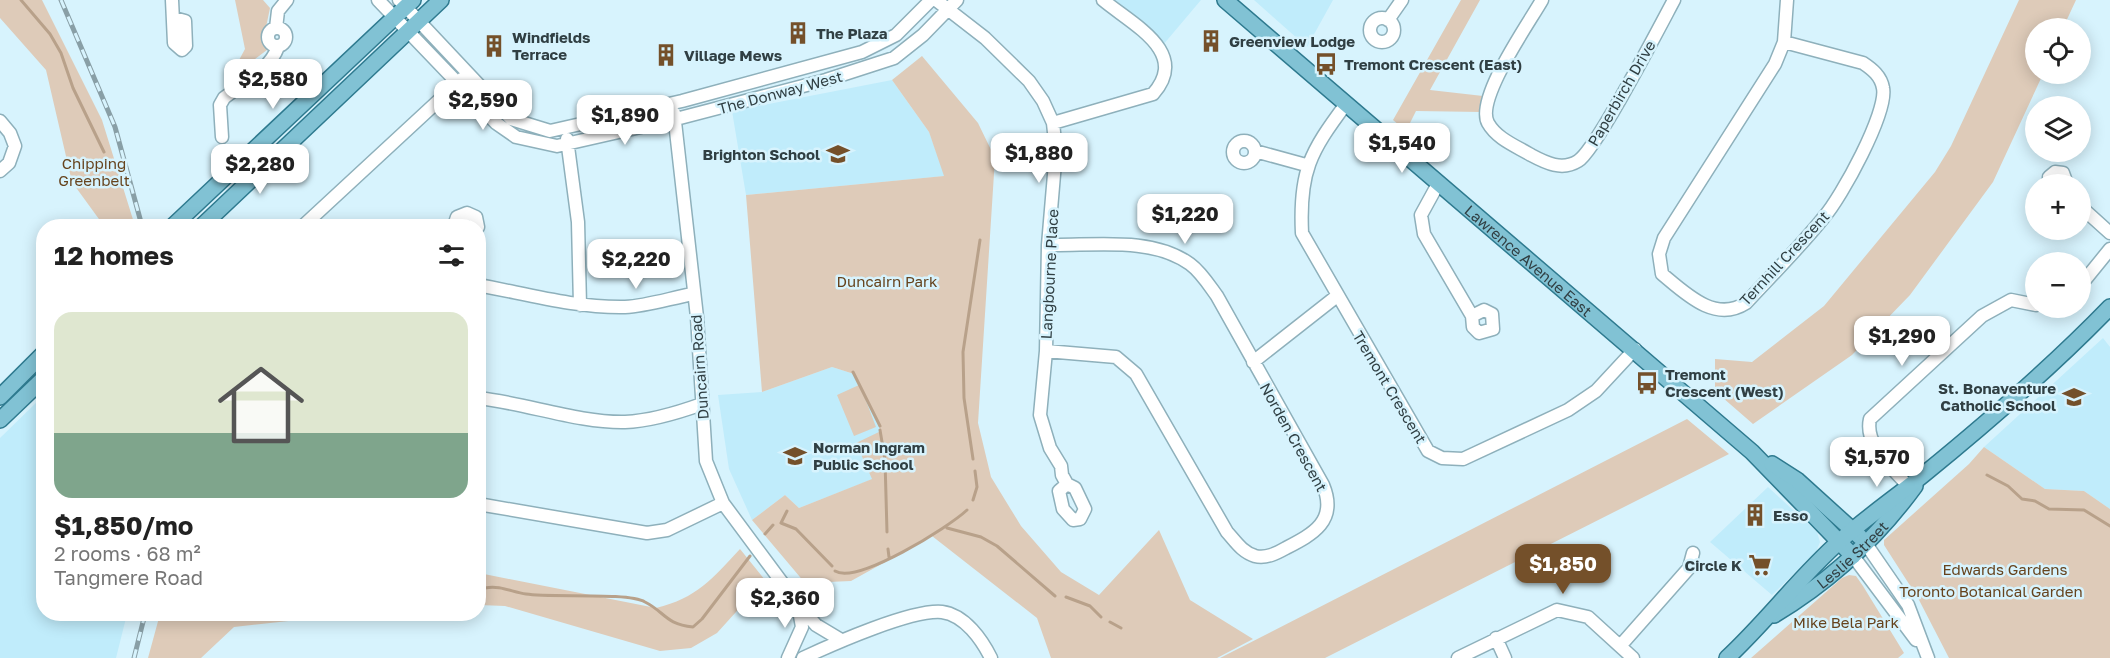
<!DOCTYPE html>
<meta charset="utf-8">
<style>
:root{--surface:#fff;--page:#f2f2f2;--text:#222;--muted:#767676;--line:#e0e0e0;--accent:#74502a}
body{margin:0;font-family:"Golos Text",sans-serif;background:var(--page);color:var(--text);height:100vh;display:flex;flex-direction:column;font-size:22px;white-space:nowrap}
*{box-sizing:border-box;margin:0}
p{font-size:20px;color:var(--muted)}
.icon{flex:none;width:33px;height:33px;fill:none;stroke:currentColor;stroke-width:2;stroke-linecap:round;stroke-linejoin:round}
.map{position:relative;flex:1;overflow:hidden}
.drawer{position:absolute;left:36px;top:219px;width:450px;height:402px;display:flex;flex-direction:column;background:var(--surface);border-radius:24px;box-shadow:0 3px 15px #0003}
.drawer>*{flex:none}
.tools{position:absolute;left:2025px;top:18px;display:grid;gap:12px}
.tools a{display:grid;place-items:center;width:66px;height:66px;border-radius:50%;background:var(--surface);box-shadow:0 3px 15px #0003;font-size:30px}
.price{position:absolute;translate:-50% -51px;padding:0 14px;border-radius:12px;background:#fff;color:#222;font-size:20px;line-height:39px;filter:drop-shadow(0 2px 3px #0008)}
.price::after{content:'';position:absolute;left:50%;top:36px;width:18px;height:14px;margin-left:-9px;background:inherit;clip-path:polygon(0 0,100% 0,50% 100%)}
.price.on{background:var(--accent);color:#fff}
ul{padding:0;list-style:none}
li{display:grid;align-content:center;gap:12px;height:318px;padding:0 18px}
li+li{border-top:2px solid var(--line)}
li span{display:grid;place-items:center;height:186px;border-radius:18px;color:#555}
li>.icon{margin-inline-start:auto}
span .icon{width:108px;height:108px;fill:#fffc;stroke-width:1}
li b{font-size:26px}
h2{display:flex;justify-content:space-between;align-items:center;height:72px;padding:0 18px;font-size:26px}
.map>svg:first-child{display:block}
</style>
<div class="map">
<svg width="2110" height="658" viewBox="0 0 2110 658">
<rect width="100%" height="100%" fill="#d7f3fd"/>
<!-- built -->
<path fill="#c0ecfb" d="M1112,0H1201L1163,45Z
M1254,0H1333L1307,47Z
M892,80L929,132L945,176L746,195L732,111Z
M2103,338L2110,347V509L2084,491L2045,489L1984,447Z
M832,367L854,374L881,431L873,479L799,508L785,495L752,520L729,469L718,395L762,392Z
M43,396L44,614H127L116,658H0V438Z
M1768,487L1817,532L1820,542L1816,552L1772,595L1710,542Z"/>
<!-- green -->
<path fill="#decbb9" d="M0,0H42L102,120L135,226H104L72,182L46,70L0,18Z
M235,0H263L270,8L265,32L267,50L240,70L244,76L226,91L224,88L245,49Z
M1461,0H1480L1430,90L1483,96L1481,112L1416,111L1406,131L1393,120Z
M2019,0H2076L2063,28H2036V74H2043L1993,182L1910,295L1852,355L1753,424L1715,391V359L1752,362L1824,306L1935,172L1951,146Z
M922,56L978,123L995,158L978,423L991,477L1021,526L1061,572L1099,595L1159,530L1190,600L1253,639L1217,658H1051L1037,618L932,536L851,581L805,583L752,520L785,495L799,508L872,479L856,443L881,431L863,393L876,427L854,436L837,395L859,385L854,374L832,367L762,392L746,195L944,176L929,132L892,80Z
M1687,419L1729,454L1325,658H1220Z
M1984,447L2045,489L2084,491L2110,509V658H1949L1918,598L1884,545V540L1969,464Z
M740,549L765,580L717,633L691,648L660,651L505,606L479,605V573L656,608C697,598 712,579 740,549Z
M1849,575L1856,576L1863,586L1904,653L1898,658H1751L1842,578Z
M160,614H353L234,627L201,658H148Z"/>
<g fill="none" stroke-linecap="round" stroke-linejoin="round">
<!-- stream -->
<path stroke="#b8a18a" stroke-width="3" d="M21,0L50,34L61,53L73,88L104,152
M853,372L880,426
M880,430L885,460L887,532
M973,459L964,398L963,352L980,240
M1987,475L2008,486L2022,499L2035,501L2049,509L2084,510L2110,526
M973,500L977,487L975,471
M787,511L781,523L796,529L832,566
M947,528L981,537L997,546L1055,596
M765,534L773,525
M888,549L889,557
M835,571C857,585 949,527 967,510
M485,588C500,585 512,592 526,594C551,598 628,592 645,602C665,612 665,624 693,627L702,619L750,556
M1066,597L1090,606L1101,617
M218,614L221,617L246,615L260,619L292,614
M1110,622L1121,628"/>
<!-- minor casing -->
<g stroke="#8eb0bb" stroke-width="15">
<path id="minor" d="M172,0L174,43L182,50L186,46L185,21L174,18
M378,0L496,123L516,137L557,146L676,119L826,80L894,58L923,35L957,0
M399,0L511,119L550,131L682,101L862,52L896,35L931,0
M936,0L985,38L1029,81L1043,101L1053,123L1056,151L1048,245L1046,351L1040,415L1050,448L1061,466L1062,475L1067,484L1075,488L1085,509L1080,519L1073,520L1063,509L1059,491L1067,484
M1542,0C1529,23 1475,99 1488,123C1497,139 1516,146 1531,155C1546,163 1562,171 1578,161C1596,150 1660,26 1674,0
M1370 30a12 12 0 1 1 24 0a12 12 0 1 1-24 0Z
M1388,20L1402,0
M268 37a9 9 0 1 1 18 0a9 9 0 1 1-18 0Z
M276,28L278,11L287,0
M1784,42L1863,63C1872,69 1881,76 1883,88C1888,112 1841,198 1824,217C1800,247 1772,275 1746,303C1715,323 1686,294 1662,274L1659,254L1664,238L1775,64L1784,42L1787,0
M1346,104C1310,152 1299,172 1302,233L1428,451L1442,458L1463,459L1568,410L1596,391L1635,349
M674,113L697,317L706,461L723,503L798,604L816,625L841,640
M0,121L10,133L15,146L9,163L0,171
M1053,123L1153,94C1190,52 1133,25 1103,0
M222,137L220,105L224,98C243,83 269,71 278,47
M567,139L578,222L580,305
M1233 152a11 11 0 1 1 22 0a11 11 0 1 1-22 0Z
M1255,151L1306,165
M1438,184L1421,215L1424,234L1472,316L1473,327L1479,333L1493,329L1492,314L1484,310L1472,316
M2049,184V177L2055,172L2063,173L2067,184
M2080,206L2110,233
M303,226L463,78
M454,226L457,217L467,213L476,217L478,227
M478,285C527,294 575,308 625,307C647,306 671,298 693,294
M2080,286L2110,249
M1046,351L1116,357L1136,374L1227,532C1236,542 1242,552 1255,556C1266,559 1277,553 1286,548C1313,534 1338,521 1323,485L1217,296C1209,285 1201,272 1190,264C1151,236 1093,246 1048,245
M1253,362L1337,296
M478,398C525,403 579,423 625,422C651,421 677,413 702,404
M1908,486C1892,467 1864,445 1870,419L1982,316L2011,300L2036,305
M478,504L647,533L667,530L723,503
M1866,544L1908,605L1928,658
M1853,556L1916,640
M1496,638L1505,658
M1621,645L1689,568L1693,553
M788,658L802,627L798,605
M803,658C833,644 912,609 942,612C965,615 982,640 991,658
M1458,658L1557,610L1588,617L1633,658"/>
</g>
<!-- major casing -->
<g stroke="#2e7a8f" stroke-width="18">
<g id="major">
<path id="s1" d="M1225,0L1752,452L1853,556"/>
<path d="M173,226L413,0"/>
<path d="M202,226L441,0"/>
<path d="M0,397L44,353"/>
<path d="M0,420L44,378"/>
<path d="M1772,464L1797,480L1860,537"/>
<path id="s2" d="M1774,615C1829,582 1877,538 1915,486"/>
<path d="M1727,658C1767,621 1800,576 1841,540C1867,517 1896,497 1923,475C1988,422 2052,367 2110,307"/>
</g>
</g>
<!-- minor -->
<use href="#minor" stroke="#fff" stroke-width="12"/>
<!-- major -->
<use href="#major" stroke="#81c2d4" stroke-width="15"/>
<!-- rail casing -->
<g stroke="#899fa6" stroke-width="5">
<path id="rail" d="M61,0L115,127L142,226
M134,658L145,614"/>
</g>
<!-- rail -->
<use href="#rail" stroke="#d7f3fd" stroke-width="3" stroke-dasharray="9" stroke-linecap="butt"/>
</g>
<!-- icons -->
<defs>
<g id="building-bare" transform="scale(1.8)"><path d="M-4-6H4V6H1V3H-1V6H-4ZM-2.5-4.3h1.7v1.8h-1.7ZM.8-4.3h1.7v1.8H.8ZM-2.5-1h1.7V.8h-1.7ZM.8-1h1.7V.8H.8Z" fill="#74502a" stroke="#d7f3fd" stroke-width="2.5" paint-order="stroke"/></g>
<g id="bus-bare" transform="scale(1.8)"><path d="M-5-6H5V4H4V6H2V4H-2V6H-4V4H-5ZM-3.5-4V0h7V-4ZM-3.5 1.2v1.5H-2V1.2ZM2 1.2v1.5H3.5V1.2Z" fill="#74502a" stroke="#d7f3fd" stroke-width="2.5" paint-order="stroke"/></g>
<g id="school-bare" transform="scale(1.8)"><path d="M0-5L7-2L0 1L-7-2ZM-4 1L0 2.5L4 1V4Q0 6-4 4Z" fill="#74502a" stroke="#d7f3fd" stroke-width="2.5" paint-order="stroke"/></g>
<g id="supermarket-bare" transform="scale(1.8)"><path d="M-6-5.5h2.5l.6 2H6L4.5 2H-2.5L-4.4-4H-6ZM-1.5 3.2a1.3 1.3 0 1 0 .1 0ZM3 3.2a1.3 1.3 0 1 0 .1 0Z" fill="#74502a" stroke="#d7f3fd" stroke-width="2.5" paint-order="stroke"/></g>
</defs>
<g fill-rule="evenodd">
<use href="#building-bare" x="798" y="33"/>
<use href="#building-bare" x="1211" y="41"/>
<use href="#building-bare" x="494" y="46"/>
<use href="#building-bare" x="666" y="55"/>
<use href="#bus-bare" x="1326" y="64"/>
<use href="#school-bare" x="838" y="154"/>
<use href="#bus-bare" x="1647" y="383"/>
<use href="#school-bare" x="2074" y="397"/>
<use href="#school-bare" x="795" y="456"/>
<use href="#building-bare" x="1755" y="515"/>
<use href="#supermarket-bare" x="1760" y="565"/>
</g>
<g text-anchor="middle" dominant-baseline="central" stroke-width="5" stroke-linejoin="round" paint-order="stroke">
<!-- poi labels -->
<g font-size="15" font-weight="bold" fill="#303f43" stroke="#d7f3fd" text-anchor="start">
<text x="816" y="33">The Plaza</text>
<text x="512" y="37">Windfields<tspan x="512" dy="17">Terrace</tspan></text>
<text x="1229" y="41">Greenview Lodge</text>
<text x="684" y="55">Village Mews</text>
<text x="1344" y="64">Tremont Crescent (East)</text>
<text x="820" y="154" text-anchor="end">Brighton School</text>
<text x="1665" y="374">Tremont<tspan x="1665" dy="17">Crescent (West)</tspan></text>
<text x="2056" y="388" text-anchor="end">St. Bonaventure<tspan x="2056" dy="17">Catholic School</tspan></text>
<text x="813" y="447">Norman Ingram<tspan x="813" dy="17">Public School</tspan></text>
<text x="1773" y="515">Esso</text>
<text x="1742" y="565" text-anchor="end">Circle K</text>
</g>
<!-- street labels -->
<g font-size="15" fill="#303f43" stroke="#d7f3fd">
<text transform="translate(780 92) rotate(-15)">The Donway West</text>
<text transform="translate(1621 93) rotate(-60)">Paperbirch Drive</text>
<text transform="translate(1784 258) rotate(-47)">Ternhill Crescent</text>
<text stroke="none"><textPath href="#s1" startOffset="400">Lawrence Avenue East</textPath></text>
<text transform="translate(1049 274) rotate(-87)">Langbourne Place</text>
<text transform="translate(699 367) rotate(-94)">Duncairn Road</text>
<text transform="translate(1390 387) rotate(59)">Tremont Crescent</text>
<text transform="translate(1294 437) rotate(61)">Norden Crescent</text>
<text stroke="none"><textPath href="#s2" startOffset="99">Leslie Street</textPath></text>
</g>
<!-- park labels -->
<g font-size="15" fill="#66431d" stroke="#d7f3fd">
<text x="94" y="163">Chipping<tspan x="94" dy="17">Greenbelt</tspan></text>
<text x="887" y="281">Duncairn Park</text>
<text x="2005" y="569">Edwards Gardens</text>
<text x="1991" y="591">Toronto Botanical Garden</text>
<text x="1846" y="622">Mike Bela Park</text>
</g>
</g>
</svg>
<div class="tools">
<a><svg class="icon" aria-label="locate" viewBox="0 0 24 24"><circle cx="12" cy="12" r="6"/><path d="M12 2v4M12 18v4M2 12h4M18 12h4"/></svg></a>
<a><svg class="icon" aria-label="layers" viewBox="0 0 24 24"><path d="M12 4l9 5-9 5-9-5zM3 14l9 5 9-5"/></svg></a>
<a>+</a>
<a>−</a>
</div>
<b class="price" style="left:273px;top:110px">$2,580</b>
<b class="price" style="left:483px;top:131px">$2,590</b>
<b class="price" style="left:625px;top:146px">$1,890</b>
<b class="price" style="left:1402px;top:174px">$1,540</b>
<b class="price" style="left:1039px;top:184px">$1,880</b>
<b class="price" style="left:260px;top:195px">$2,280</b>
<b class="price" style="left:1185px;top:245px">$1,220</b>
<b class="price" style="left:636px;top:290px">$2,220</b>
<b class="price" style="left:1902px;top:367px">$1,290</b>
<b class="price" style="left:1877px;top:488px">$1,570</b>
<b class="price on" style="left:1563px;top:595px">$1,850</b>
<b class="price" style="left:785px;top:629px">$2,360</b>
<section class="drawer">
<h2>12 homes<svg class="icon" aria-label="filters" viewBox="0 0 24 24"><path d="M4 7h16M4 17h16"/><circle cx="9" cy="7" r="2"/><circle cx="15" cy="17" r="2"/></svg></h2>
<ul>
<li><span style="background:linear-gradient(#dfe7d0 65%,#7fa58c 0)"><svg class="icon" aria-label="home" viewBox="0 0 24 24"><path d="M3 11l9-7 9 7M6 9v11h12V9"/></svg></span><div><b>$1,850/mo</b><p>2 rooms · 68 m²</p><p>Tangmere Road</p></div></li>
</ul>
</section>
</div>
